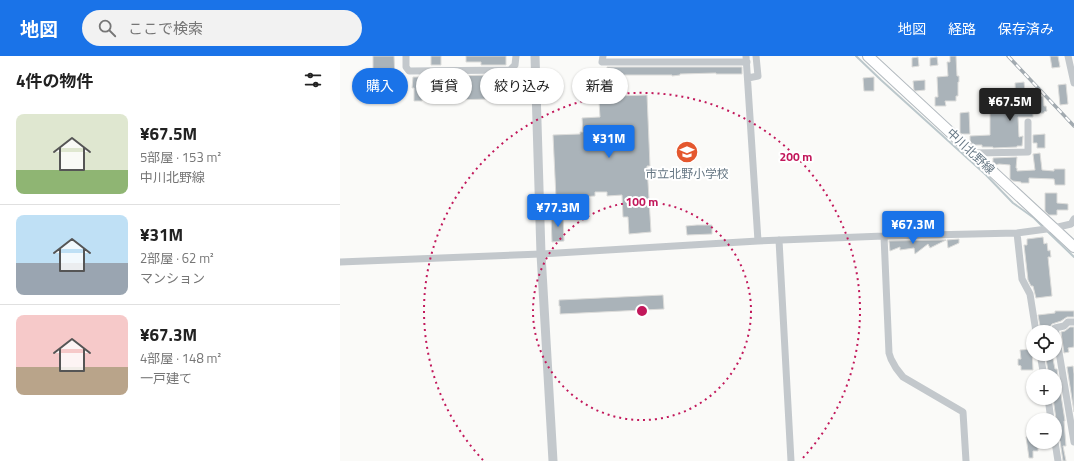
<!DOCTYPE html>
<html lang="ja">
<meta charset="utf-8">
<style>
:root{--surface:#fff;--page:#f2f2f2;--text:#222;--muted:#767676;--line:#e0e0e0;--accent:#1a73e8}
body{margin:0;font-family:"Titillium Web","Noto Sans JP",sans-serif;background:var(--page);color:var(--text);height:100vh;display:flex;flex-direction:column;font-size:15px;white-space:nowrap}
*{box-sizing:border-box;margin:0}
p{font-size:13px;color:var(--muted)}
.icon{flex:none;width:22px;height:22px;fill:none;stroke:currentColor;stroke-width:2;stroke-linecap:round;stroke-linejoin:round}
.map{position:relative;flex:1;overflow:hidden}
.panel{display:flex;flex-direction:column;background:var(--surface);width:340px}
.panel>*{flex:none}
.top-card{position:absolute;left:12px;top:12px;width:380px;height:36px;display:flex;gap:8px}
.tools{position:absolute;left:686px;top:269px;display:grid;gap:8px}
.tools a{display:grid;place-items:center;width:36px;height:36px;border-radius:50%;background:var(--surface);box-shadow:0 1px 3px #0004;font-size:20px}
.price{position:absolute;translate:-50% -34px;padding:0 9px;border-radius:4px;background:var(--accent);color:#fff;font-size:13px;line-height:26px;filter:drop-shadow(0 1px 2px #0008)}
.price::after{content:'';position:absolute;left:50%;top:24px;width:12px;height:9px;margin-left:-6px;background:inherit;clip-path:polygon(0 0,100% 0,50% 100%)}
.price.selected{background:#222;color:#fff}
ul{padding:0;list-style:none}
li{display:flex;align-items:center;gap:12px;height:100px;padding:0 16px}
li+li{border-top:1px solid var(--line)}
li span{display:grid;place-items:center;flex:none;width:112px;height:80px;border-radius:8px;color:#555}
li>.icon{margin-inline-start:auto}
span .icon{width:48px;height:48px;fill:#fffc;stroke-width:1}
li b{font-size:17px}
h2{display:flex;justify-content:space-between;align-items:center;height:48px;padding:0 16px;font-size:17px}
.chip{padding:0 14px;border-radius:18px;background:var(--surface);box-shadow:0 1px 3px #0004;font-size:14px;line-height:36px}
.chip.selected{background:var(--accent);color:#fff}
header{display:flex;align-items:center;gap:24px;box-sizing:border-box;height:56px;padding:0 20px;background:var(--accent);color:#fff}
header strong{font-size:19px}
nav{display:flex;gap:22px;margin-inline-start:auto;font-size:14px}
.search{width:280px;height:36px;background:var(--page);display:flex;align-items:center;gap:10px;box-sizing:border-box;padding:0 14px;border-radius:22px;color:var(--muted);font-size:15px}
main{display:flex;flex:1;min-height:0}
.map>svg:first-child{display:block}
</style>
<header>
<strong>地図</strong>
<div class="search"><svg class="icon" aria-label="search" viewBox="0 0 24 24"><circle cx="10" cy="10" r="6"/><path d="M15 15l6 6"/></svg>ここで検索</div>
<nav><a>地図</a><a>経路</a><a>保存済み</a></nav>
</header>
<main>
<section class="panel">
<h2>4件の物件<svg class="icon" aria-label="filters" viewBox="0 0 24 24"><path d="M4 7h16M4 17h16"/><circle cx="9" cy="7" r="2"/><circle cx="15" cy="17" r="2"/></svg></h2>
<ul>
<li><span style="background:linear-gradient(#dfe7d0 70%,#8fb573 0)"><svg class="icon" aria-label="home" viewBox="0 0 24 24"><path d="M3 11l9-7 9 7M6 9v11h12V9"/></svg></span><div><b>¥67.5M</b><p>5部屋 · 153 m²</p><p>中川北野線</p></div></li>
<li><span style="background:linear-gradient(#bfe0f5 60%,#9aa5b1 0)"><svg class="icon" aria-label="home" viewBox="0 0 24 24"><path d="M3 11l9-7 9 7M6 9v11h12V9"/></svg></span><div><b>¥31M</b><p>2部屋 · 62 m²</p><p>マンション</p></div></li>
<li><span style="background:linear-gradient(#f6c9c9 65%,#b9a48a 0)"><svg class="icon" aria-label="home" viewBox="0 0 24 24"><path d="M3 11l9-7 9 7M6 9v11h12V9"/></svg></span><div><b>¥67.3M</b><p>4部屋 · 148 m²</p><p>一戸建て</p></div></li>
</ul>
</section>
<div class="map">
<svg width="734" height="405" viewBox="0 0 734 405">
<rect width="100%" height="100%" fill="#fafaf8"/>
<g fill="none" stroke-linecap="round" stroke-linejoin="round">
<!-- stream -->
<path stroke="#bbc7cb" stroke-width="2" d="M516,0L541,24L646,119L673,147L694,162L704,172
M707,175L734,201"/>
</g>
<!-- building -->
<path fill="#aab3b9" stroke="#dcdcda" d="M33,0H54L55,22H48V17H33Z
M91,0H101V9H91Z
M126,0H166V9H141V6H126Z
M610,0H616L617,20H619V26H618V40H616V45H605L606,50H595V41H598L597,21L608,20L607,6H610Z
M710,0H718L720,11L712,12Z
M578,1L579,10L572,11V2Z
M597,1L598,9L590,10V2Z
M267,11H402V18H376V17L340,18V19L332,20V19H283V18H267Z
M150,19V31L161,30V19H170V30L187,29V41L177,42V40L150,41V43L111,44V39H108L107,36H95L94,21H102V22L114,21V20Z
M73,21H83L82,45H74V32H72Z
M534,21V35H524L523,22Z
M585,24V34L575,35L574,34L573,25Z
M684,26L686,45L698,44V41L703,40L704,50H706L707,55L704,56V57L693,58V61H678L679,81L683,80L682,90H677V91L653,92V91H642V89H633L630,85V80L650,79V56L666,55V48H676L675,27Z
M726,28L728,48L720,49L718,29Z
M307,39L310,110H307L311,176L289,178L288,161H283L282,139L267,140V136H255V140L216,142L213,79L240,78V76H243L242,62L260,61L259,46L271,45V43H276L275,40Z
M629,56L630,78H622L620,77V57Z
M705,78V92H697V87H693V79Z
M700,97L702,114L714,115V113H725V129H715L714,123L689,122V127H681V126L673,125L670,123V109L659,108L655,109L653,107V102L677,101L676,112H677V115L695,114L693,98Z
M705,137H717V147L728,148V154H717V159H709L705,155Z
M223,159L224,185L212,186L211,160Z
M357,169H372V178L347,179L346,170Z
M703,181L704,188L707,187L708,195L710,194L711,201H708L712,240L696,242L693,230H691L688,224L684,189H687V183Z
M619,183V187L608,192L607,184Z
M606,184L590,192L588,188L575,198L574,192L560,194V191L550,195L549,185Z
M323,239L324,253L220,258V250H219V244Z
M715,255H734V261H727L721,265L712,268L710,271L711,276H701L698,259L715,257Z
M730,271H734V291L728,292L729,296L724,297L721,276L725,275Z
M692,293L693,314H681V310L678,309V303H681L680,294Z
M705,298H712L715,313H717L725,365H724L726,390H723L726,405H723L720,385L716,381V379H715L716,363L713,342H715V320H709Z
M733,310L734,318V356L727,311Z
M693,380V386H698V395H693V402H689L686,381Z"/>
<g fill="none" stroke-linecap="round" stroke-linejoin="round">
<!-- secondary casing -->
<g stroke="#b3babf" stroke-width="12">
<path id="secondary" d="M528,0L734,191"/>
</g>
<!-- minor -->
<path stroke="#c3c8cc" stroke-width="7" d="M66,0V11L69,15L170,14L175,9L176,0
M263,0L262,6H407
M406,0L418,185
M728,0L734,27
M408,22L418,20L416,0
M633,97L688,96V66
M677,177L682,223L690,238L696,276
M544,180L549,297L551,303L556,312L563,321L623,356L626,405
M439,184L451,405
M0,206L201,198L418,185L544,180L677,177L714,172L731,168L734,163
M734,266H728L724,270L715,272L734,386
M700,298L704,320
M708,342L711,364
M715,386L718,405"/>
<!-- tertiary -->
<path stroke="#c3c8cc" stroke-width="9" d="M195,0L201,198L213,405"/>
<!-- secondary -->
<use href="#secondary" stroke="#fff" stroke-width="10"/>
<!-- rail casing -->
<g stroke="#a2aab0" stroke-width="3.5">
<path id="rail" d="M668,0L734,70"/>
</g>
<!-- rail -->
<use href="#rail" stroke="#fff" stroke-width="2" stroke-dasharray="6" stroke-linecap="butt"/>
</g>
<!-- distance rings -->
<g fill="none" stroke="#c2185b" stroke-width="2" stroke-dasharray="2 4">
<circle cx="302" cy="255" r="109"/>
<path d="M143 404A218 218 0 1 1 461 404"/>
</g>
<!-- icons -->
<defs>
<g id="school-disc" transform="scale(1.15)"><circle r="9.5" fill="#e4572e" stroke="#fff"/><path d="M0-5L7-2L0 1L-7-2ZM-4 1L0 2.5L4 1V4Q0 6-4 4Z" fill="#fff"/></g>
</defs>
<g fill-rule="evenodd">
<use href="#school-disc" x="347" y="96"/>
</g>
<g text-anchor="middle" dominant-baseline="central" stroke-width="4" stroke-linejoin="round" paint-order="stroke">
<!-- street labels -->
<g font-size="12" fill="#657683" stroke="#fff">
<text transform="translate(631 95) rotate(43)">中川北野線</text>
</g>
<!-- poi labels -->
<g font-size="12" fill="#657683" stroke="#fff">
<text x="347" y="117">市立北野小学校</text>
</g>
</g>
<circle cx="302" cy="255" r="6" fill="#c2185b" stroke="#fff" stroke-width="2"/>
<g font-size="12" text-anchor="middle" font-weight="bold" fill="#c2185b" stroke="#fff" stroke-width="4" stroke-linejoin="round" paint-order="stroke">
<text x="456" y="105">200 m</text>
<text x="302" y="150">100 m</text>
</g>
</svg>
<div class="tools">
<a><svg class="icon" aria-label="locate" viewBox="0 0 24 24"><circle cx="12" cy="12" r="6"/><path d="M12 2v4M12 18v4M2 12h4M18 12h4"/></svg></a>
<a>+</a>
<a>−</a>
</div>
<b class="price selected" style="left:670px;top:66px">¥67.5M</b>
<b class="price" style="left:269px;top:103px">¥31M</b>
<b class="price" style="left:218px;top:172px">¥77.3M</b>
<b class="price" style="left:573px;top:189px">¥67.3M</b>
<div class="top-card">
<a class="chip selected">購入</a>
<a class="chip">賃貸</a>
<a class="chip">絞り込み</a>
<a class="chip">新着</a>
</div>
</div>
</main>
